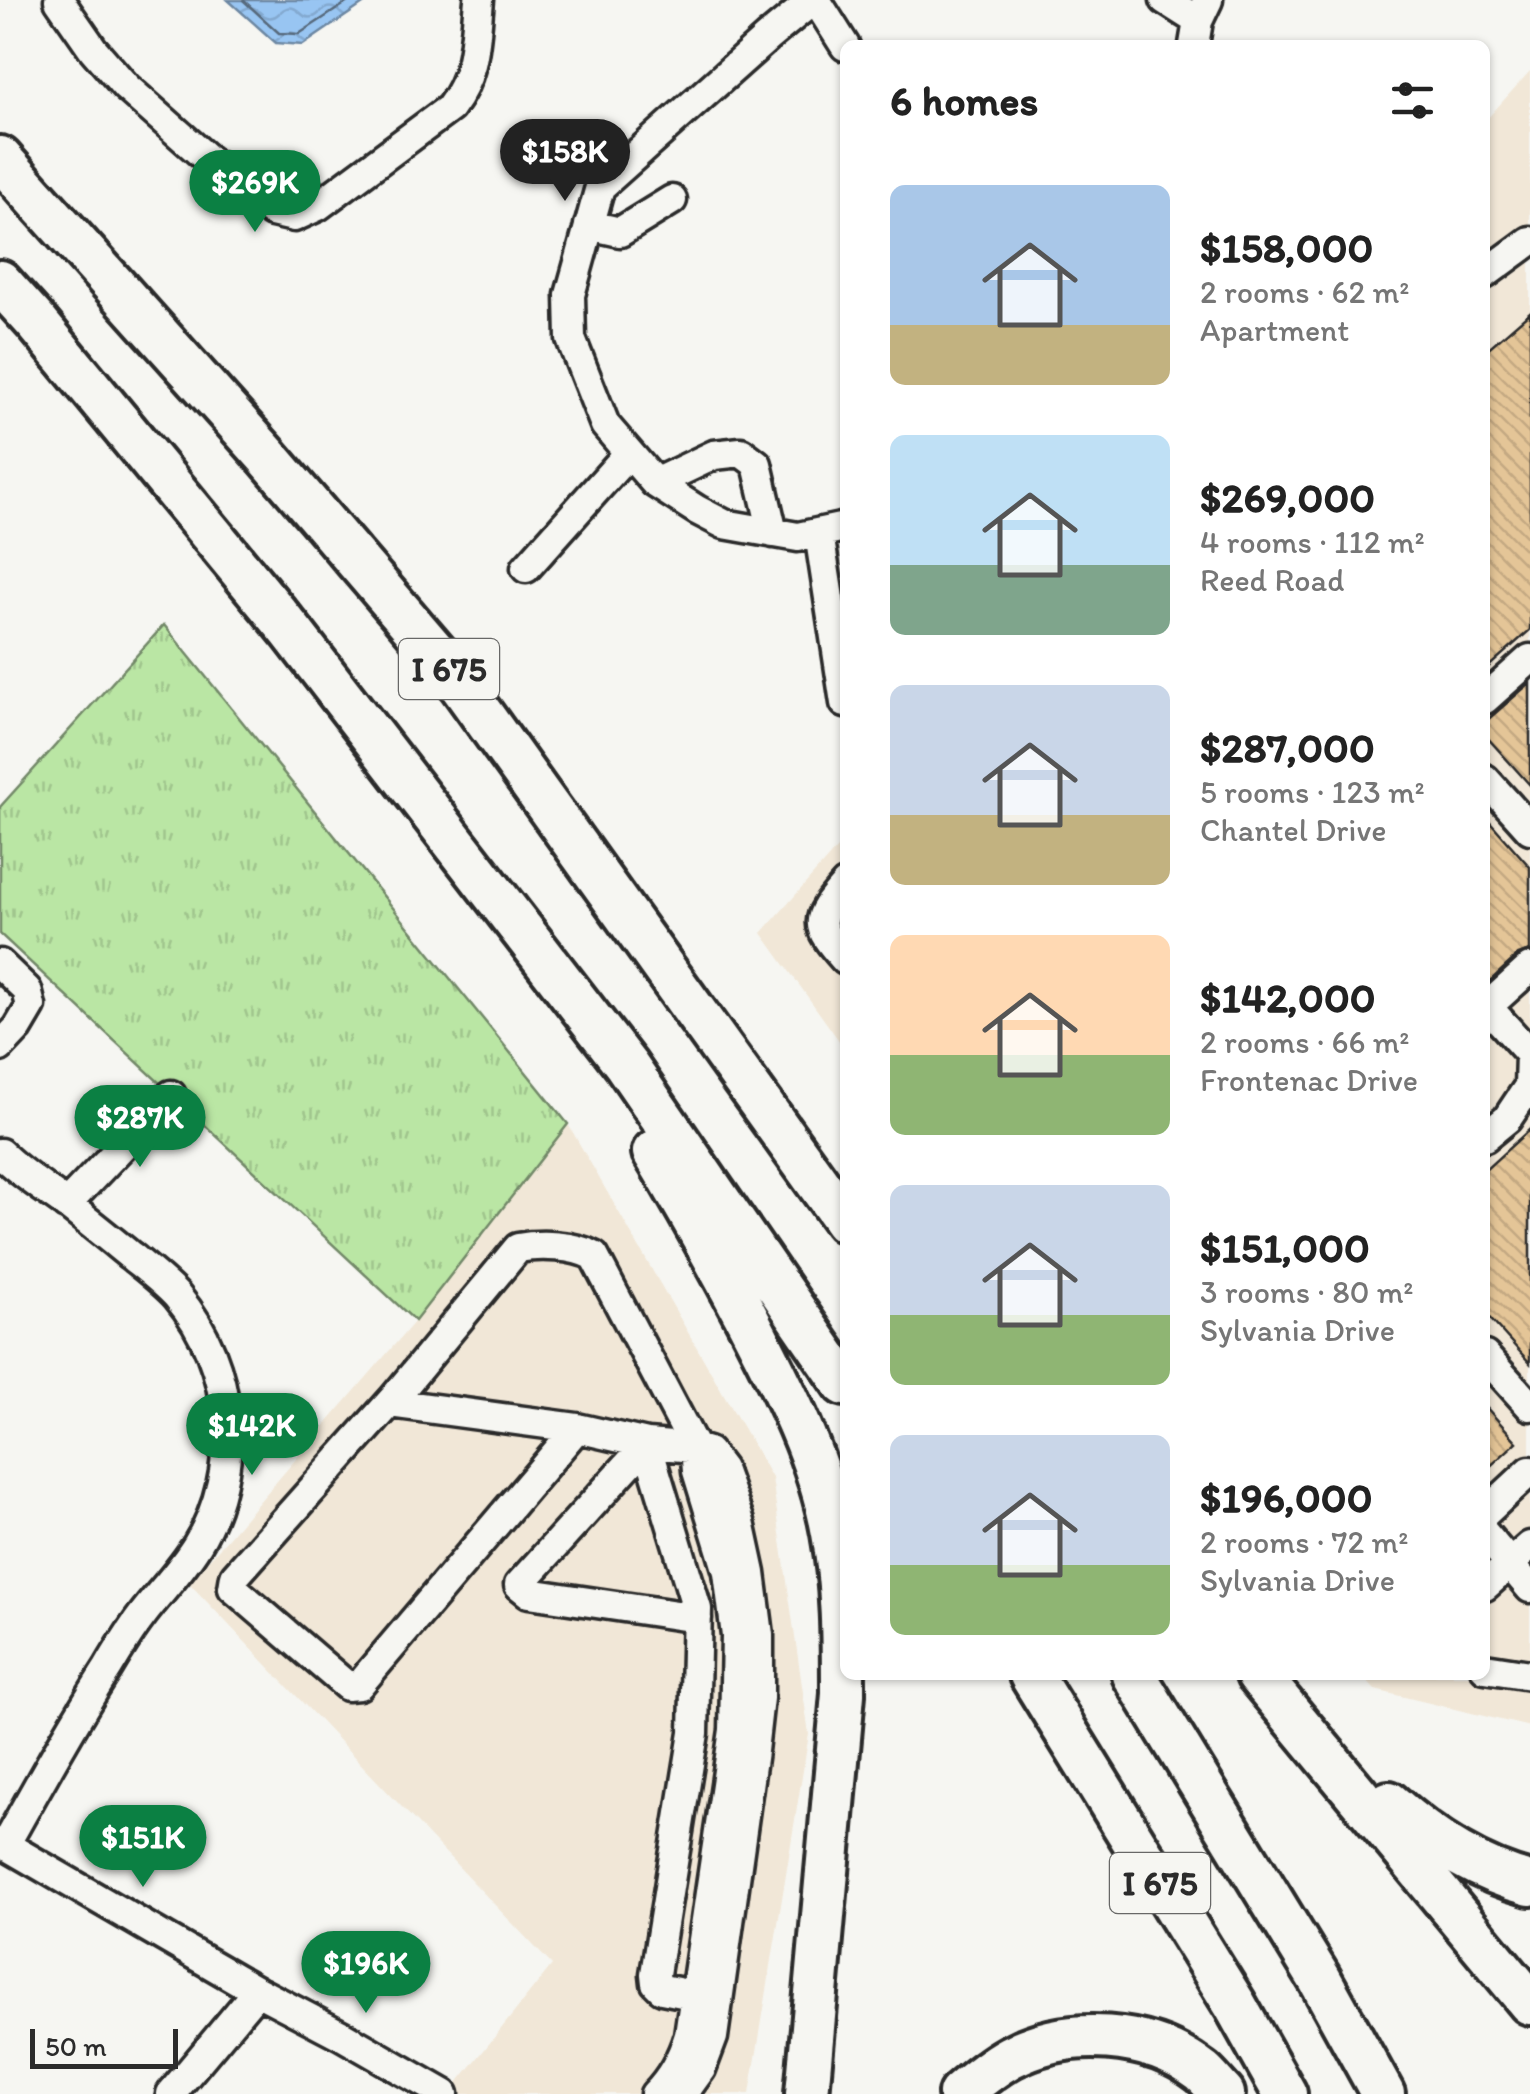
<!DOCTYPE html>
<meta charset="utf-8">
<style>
:root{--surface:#fff;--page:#f2f2f2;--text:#222;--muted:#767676;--accent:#0b8043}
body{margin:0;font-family:Itim,sans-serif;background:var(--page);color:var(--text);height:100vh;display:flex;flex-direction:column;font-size:38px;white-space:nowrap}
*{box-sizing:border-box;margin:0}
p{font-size:32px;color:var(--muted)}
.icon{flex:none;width:55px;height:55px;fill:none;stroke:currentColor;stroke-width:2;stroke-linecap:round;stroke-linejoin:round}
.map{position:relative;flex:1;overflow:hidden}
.side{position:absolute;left:840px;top:40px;width:650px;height:1640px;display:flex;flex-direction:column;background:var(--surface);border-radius:15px;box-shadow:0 2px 8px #0004}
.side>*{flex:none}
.scale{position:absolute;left:30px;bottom:25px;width:148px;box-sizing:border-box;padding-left:10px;border:5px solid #2b2b2b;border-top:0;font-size:28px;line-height:35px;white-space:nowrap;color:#2b2b2b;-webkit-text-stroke:8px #f6f6f2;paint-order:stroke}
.price{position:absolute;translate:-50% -85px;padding:0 22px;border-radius:35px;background:var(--accent);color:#fff;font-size:32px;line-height:65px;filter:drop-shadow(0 2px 5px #0008)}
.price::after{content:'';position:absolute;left:50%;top:60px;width:30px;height:22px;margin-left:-15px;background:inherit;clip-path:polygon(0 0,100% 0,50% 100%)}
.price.current{background:#222;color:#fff}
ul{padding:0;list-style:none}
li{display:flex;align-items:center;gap:30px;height:250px;padding:0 50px}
li span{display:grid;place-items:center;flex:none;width:280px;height:200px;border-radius:15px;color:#555}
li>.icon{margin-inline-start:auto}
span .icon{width:120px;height:120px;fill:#fffc;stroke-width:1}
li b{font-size:42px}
h2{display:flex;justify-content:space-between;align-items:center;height:120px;padding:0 50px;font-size:42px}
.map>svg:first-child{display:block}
</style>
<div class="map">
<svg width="1530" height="2094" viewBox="0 0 1530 2094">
<defs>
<pattern id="grass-tufts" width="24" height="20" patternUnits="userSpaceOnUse" patternTransform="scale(2.5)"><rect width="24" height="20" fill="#bae6a4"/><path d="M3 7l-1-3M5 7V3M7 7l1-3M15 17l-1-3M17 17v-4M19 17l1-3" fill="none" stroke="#a0c58d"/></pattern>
<pattern id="water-waves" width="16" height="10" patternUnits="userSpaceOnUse" patternTransform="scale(2.5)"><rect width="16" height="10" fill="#98c5f2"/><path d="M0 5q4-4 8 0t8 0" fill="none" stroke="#83a9d0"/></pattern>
<pattern id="building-back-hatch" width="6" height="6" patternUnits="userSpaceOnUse" patternTransform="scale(2.5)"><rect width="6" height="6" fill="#e4c597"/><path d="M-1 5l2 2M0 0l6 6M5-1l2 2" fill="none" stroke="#c4a982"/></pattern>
</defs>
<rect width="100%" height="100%" fill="#f6f6f2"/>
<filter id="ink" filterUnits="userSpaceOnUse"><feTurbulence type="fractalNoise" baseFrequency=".01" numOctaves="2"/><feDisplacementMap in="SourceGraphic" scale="20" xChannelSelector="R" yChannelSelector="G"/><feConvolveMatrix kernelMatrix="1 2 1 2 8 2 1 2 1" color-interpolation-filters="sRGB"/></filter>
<g filter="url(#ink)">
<!-- built -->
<path fill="#f1e7d7" d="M1530,71V1727L1375,1690L1361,1675H1485V121Z
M845,839V1049L762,933Z
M568,1124L772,1478L809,1734L750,2094H449L552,1965L189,1583L415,1321Z"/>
<!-- grass -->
<path fill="url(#grass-tufts)" stroke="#728868" stroke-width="2.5" d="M164,625L568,1124L415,1321L0,934V807Z"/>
<!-- water -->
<path fill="url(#water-waves)" stroke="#6c87a2" stroke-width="2.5" d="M228,0H369L303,45L276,43Z"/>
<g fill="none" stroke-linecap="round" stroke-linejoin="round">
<!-- shore -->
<path stroke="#57697b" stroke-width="2.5" d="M243,0L279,33L299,34L351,0"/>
</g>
<!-- building -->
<path fill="url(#building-back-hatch)" stroke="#2b2b2b" stroke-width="2.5" d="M1530,312V630L1485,670V351Z
M1530,683V785L1485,735V722Z
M1485,816L1530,867V951L1518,955L1490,981L1485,975Z
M1530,1129V1363L1485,1313V1170Z
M1485,1406L1517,1442L1485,1471Z"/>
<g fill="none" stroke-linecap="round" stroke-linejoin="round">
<!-- minor casing -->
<g stroke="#2b2b2b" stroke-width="35">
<path id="minor" d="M59,0L93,49L126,87L247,194L272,212L294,217L318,206L450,108C476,74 475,41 479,0
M813,0L767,38L600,187L570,295L571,339L605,425L655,483L697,510L724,524L798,537L845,527
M816,0L845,46
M1165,0L1198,21
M1194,45L1198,21L1208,0
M589,225L620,232L672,200
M1485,274L1530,241
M655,483L714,455L741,452L757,464L773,533
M819,533L845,703
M526,568L629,453
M1485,699L1530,659
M1485,779L1530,829
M845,885C814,920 814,925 845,960
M0,964L27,990L31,1006L18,1028L0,1047
M1485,1004L1530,1054L1529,1086L1507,1119L1485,1137
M1488,1006L1530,968
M0,1153C20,1173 44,1188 66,1204C88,1221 110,1239 131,1256C147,1269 163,1281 177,1296C234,1364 244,1469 197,1545C181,1571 159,1593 141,1617C129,1633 118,1651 108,1668C71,1725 38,1786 5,1845
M66,1205L171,1095
M1485,1356L1530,1406
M390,1403L577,1428
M647,1444L697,1609L694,1733L655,1974L656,1983L662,1989L713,1999
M647,1444L519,1585L529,1593L697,1618
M1485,1513L1530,1471
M1485,1534L1530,1588
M1485,1586L1530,1546
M1485,1668L1530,1675
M0,1842L257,1991L343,2036L444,2094
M171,2094L257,1991
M655,2094C672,2077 682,2058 689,2035L734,1730L736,1636L728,1572L697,1471L695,1448L594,1256C574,1245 540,1244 518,1248L394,1398L235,1576L233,1588L347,1686L359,1685L577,1428L647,1444L695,1448L708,1452L721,1469L740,1522L751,1573L759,1635V1698L753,1751L713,2037L701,2069L683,2094"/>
</g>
<!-- highway casing -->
<g stroke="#2b2b2b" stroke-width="50">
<path id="highway" d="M0,158L267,456L447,666L845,1221
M0,282L37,323L291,631L626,1065L845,1384
M654,1152C687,1207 718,1263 748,1320C783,1388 819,1456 833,1533C843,1586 843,1640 843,1694L807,2094
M1031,1675L1235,2005L1285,2094
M1134,1675L1319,1978L1383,2094
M1258,1675L1530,2003
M1389,1803C1430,1840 1476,1870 1530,1884
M960,2094C976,2080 992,2067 1010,2057C1068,2026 1149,2031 1202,2072C1209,2078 1216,2087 1223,2094"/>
</g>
<!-- minor -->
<use href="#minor" stroke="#f6f6f2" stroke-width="28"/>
<!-- highway -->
<use href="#highway" stroke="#f6f6f2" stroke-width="42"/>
</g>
</g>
<g text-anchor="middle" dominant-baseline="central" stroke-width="8" stroke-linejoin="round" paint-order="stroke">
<!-- shield labels -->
<g fill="#f6f6f2" stroke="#686867" stroke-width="2.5">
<rect x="399" y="639" width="100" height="60" rx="8"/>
<rect x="1110" y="1853" width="100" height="60" rx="8"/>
</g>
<g font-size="35" font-weight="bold" fill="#2b2b2b">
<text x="449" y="669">I 675</text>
<text x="1160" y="1883">I 675</text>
</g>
</g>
</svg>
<div class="scale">50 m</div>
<b class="price current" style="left:565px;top:204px">$158K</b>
<b class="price" style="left:255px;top:235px">$269K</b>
<b class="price" style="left:140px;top:1170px">$287K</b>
<b class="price" style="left:252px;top:1478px">$142K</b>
<b class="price" style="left:143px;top:1890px">$151K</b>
<b class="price" style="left:366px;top:2016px">$196K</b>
<section class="side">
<h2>6 homes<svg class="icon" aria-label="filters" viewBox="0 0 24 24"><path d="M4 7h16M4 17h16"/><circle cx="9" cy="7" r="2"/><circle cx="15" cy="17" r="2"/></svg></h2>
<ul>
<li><span style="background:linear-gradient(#a9c7e8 70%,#c2b280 0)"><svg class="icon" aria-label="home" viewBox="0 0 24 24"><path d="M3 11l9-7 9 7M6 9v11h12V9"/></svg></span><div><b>$158,000</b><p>2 rooms · 62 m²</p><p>Apartment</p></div></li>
<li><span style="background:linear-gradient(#bfe0f5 65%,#7fa58c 0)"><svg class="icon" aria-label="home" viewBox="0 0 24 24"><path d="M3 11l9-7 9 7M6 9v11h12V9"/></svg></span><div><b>$269,000</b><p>4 rooms · 112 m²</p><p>Reed Road</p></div></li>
<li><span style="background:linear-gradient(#c9d6e8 65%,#c2b280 0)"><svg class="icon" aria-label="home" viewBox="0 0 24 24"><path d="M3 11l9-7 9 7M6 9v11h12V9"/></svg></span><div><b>$287,000</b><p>5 rooms · 123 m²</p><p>Chantel Drive</p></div></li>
<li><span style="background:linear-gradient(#ffd9b3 60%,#8fb573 0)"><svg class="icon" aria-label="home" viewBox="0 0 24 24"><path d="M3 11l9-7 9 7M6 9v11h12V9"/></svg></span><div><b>$142,000</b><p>2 rooms · 66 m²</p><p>Frontenac Drive</p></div></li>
<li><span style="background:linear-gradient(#c9d6e8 65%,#8fb573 0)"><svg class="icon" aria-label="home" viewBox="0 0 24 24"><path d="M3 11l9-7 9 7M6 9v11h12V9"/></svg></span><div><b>$151,000</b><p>3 rooms · 80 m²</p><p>Sylvania Drive</p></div></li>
<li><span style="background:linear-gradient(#c9d6e8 65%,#8fb573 0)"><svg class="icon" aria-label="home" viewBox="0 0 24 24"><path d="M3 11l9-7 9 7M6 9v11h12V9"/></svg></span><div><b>$196,000</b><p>2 rooms · 72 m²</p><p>Sylvania Drive</p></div></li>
</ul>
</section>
</div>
